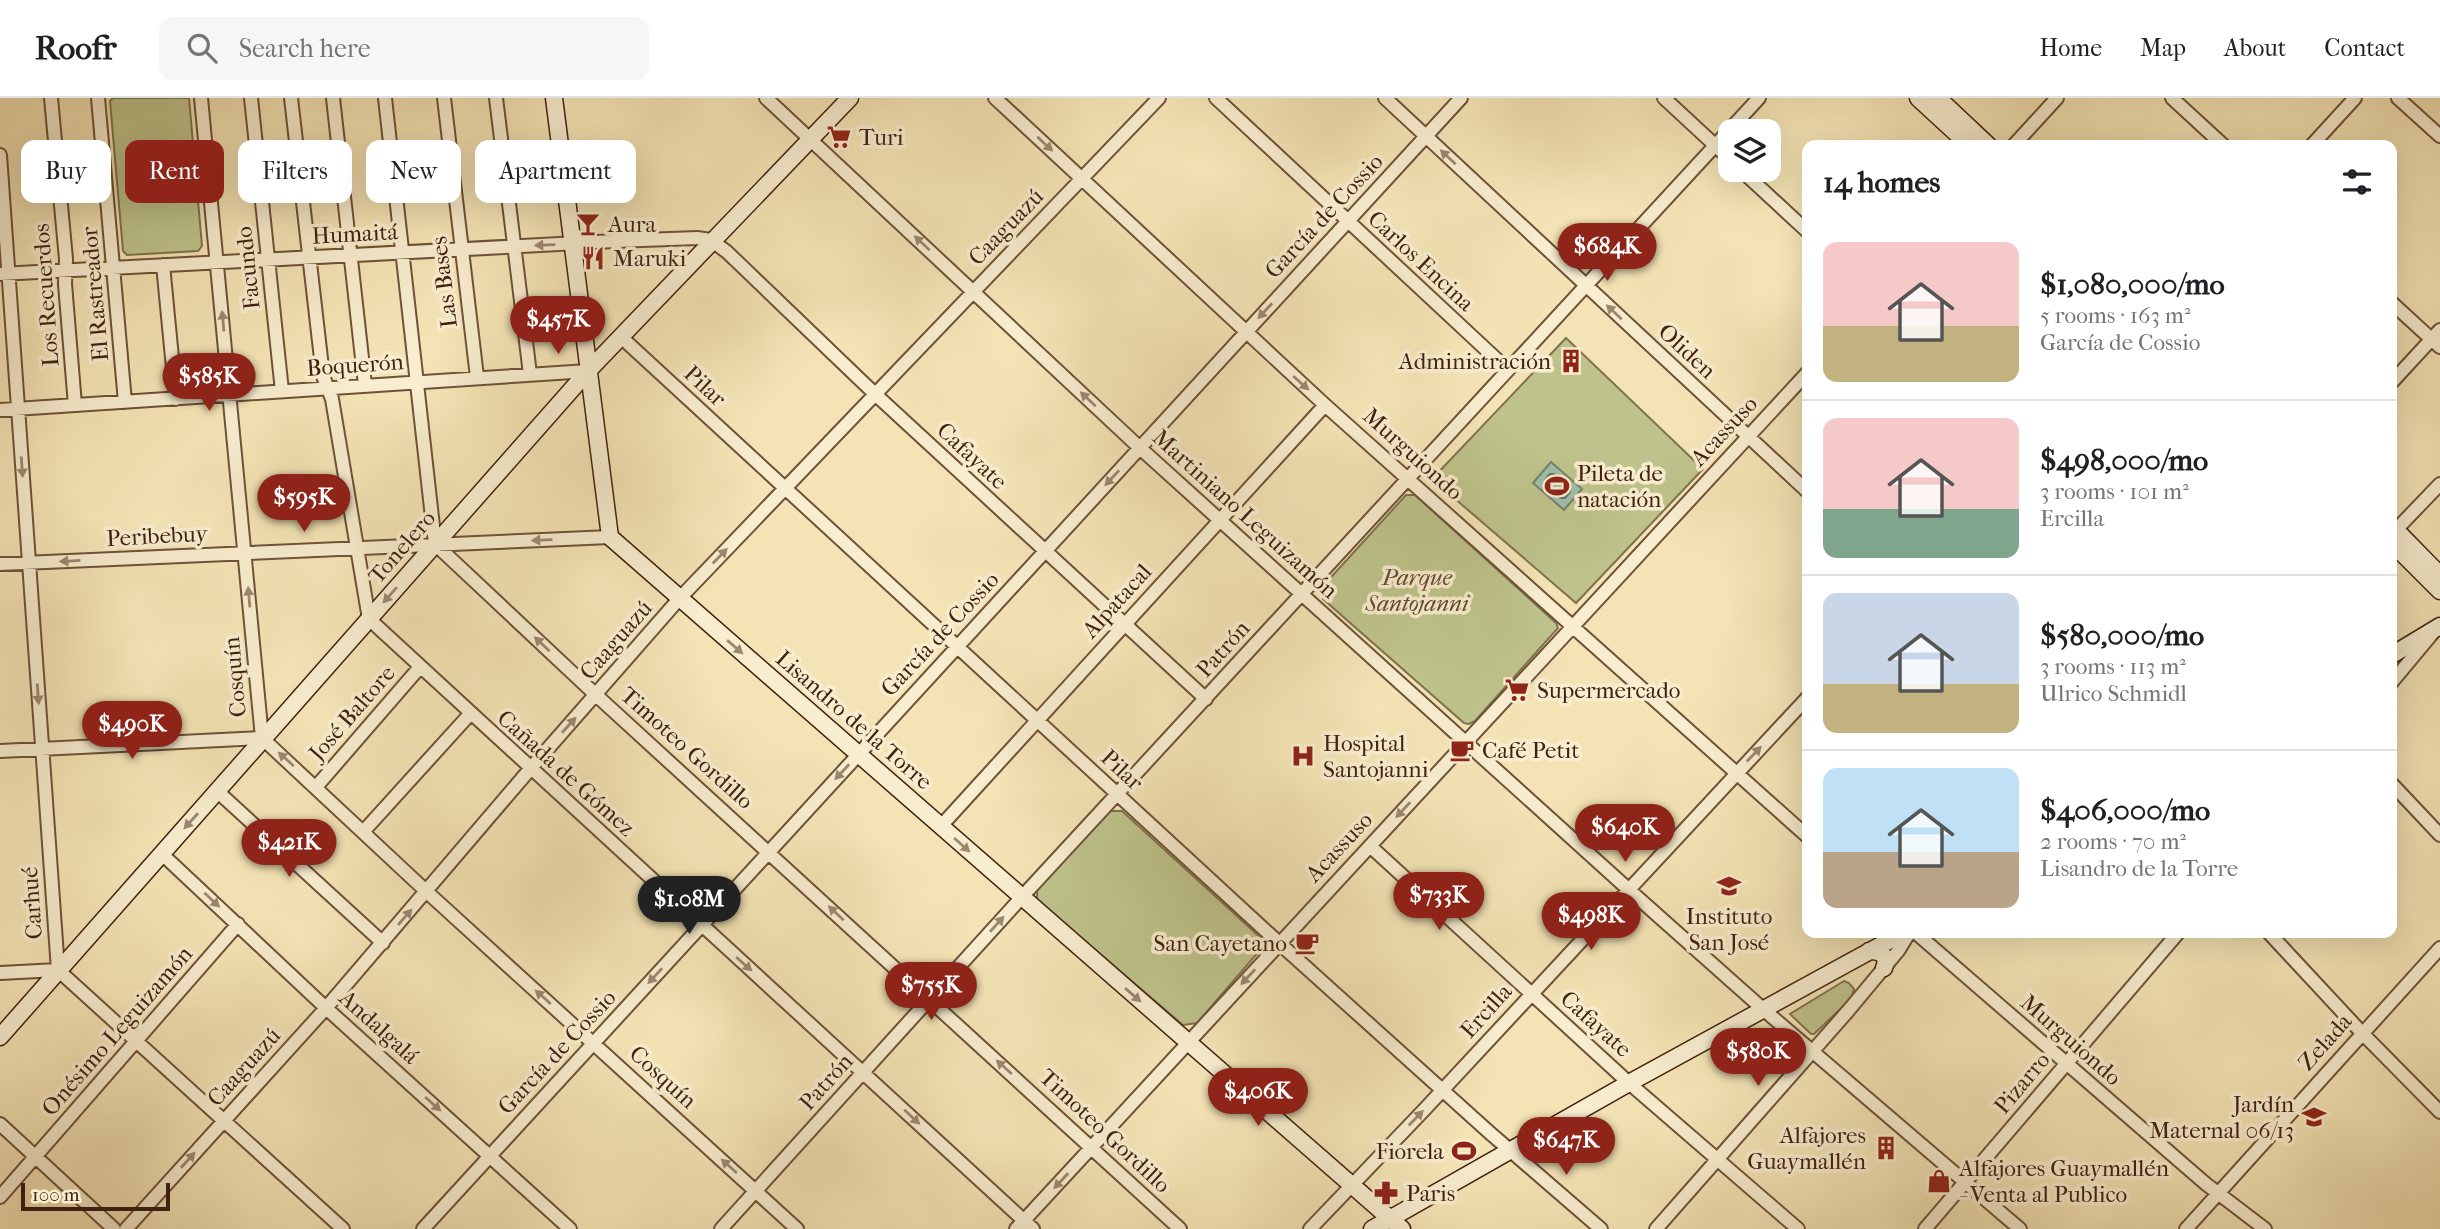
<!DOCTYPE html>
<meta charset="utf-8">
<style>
:root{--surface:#fff;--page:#f6f6f6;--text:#202124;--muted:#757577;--line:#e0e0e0;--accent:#8f2418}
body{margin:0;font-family:"IM FELL French Canon",serif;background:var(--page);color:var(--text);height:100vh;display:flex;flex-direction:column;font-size:26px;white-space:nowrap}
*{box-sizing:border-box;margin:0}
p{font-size:23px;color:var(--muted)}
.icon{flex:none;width:38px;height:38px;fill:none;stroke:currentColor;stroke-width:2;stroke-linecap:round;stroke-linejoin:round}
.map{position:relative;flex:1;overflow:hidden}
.side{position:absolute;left:1802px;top:42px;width:595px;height:798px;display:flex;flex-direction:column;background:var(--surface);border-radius:14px;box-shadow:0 7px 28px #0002}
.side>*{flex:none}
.guide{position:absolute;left:21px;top:42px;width:665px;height:63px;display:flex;gap:14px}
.buttons{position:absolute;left:1718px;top:21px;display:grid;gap:14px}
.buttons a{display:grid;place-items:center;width:63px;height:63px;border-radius:14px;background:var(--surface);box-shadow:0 7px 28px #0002;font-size:35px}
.scale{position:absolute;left:21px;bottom:18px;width:149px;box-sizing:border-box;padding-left:7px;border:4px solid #41210f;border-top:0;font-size:19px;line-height:24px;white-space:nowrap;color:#41210f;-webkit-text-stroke:5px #f8edcf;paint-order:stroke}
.price{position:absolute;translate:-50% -60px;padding:0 16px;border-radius:24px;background:var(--accent);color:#fff;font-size:23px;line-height:46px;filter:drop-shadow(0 2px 4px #0008)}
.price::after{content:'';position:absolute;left:50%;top:42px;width:21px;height:16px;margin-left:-10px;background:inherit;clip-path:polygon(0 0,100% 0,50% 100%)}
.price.active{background:#222;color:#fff}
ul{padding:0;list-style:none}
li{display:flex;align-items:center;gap:21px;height:175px;padding:0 21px}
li+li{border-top:2px solid var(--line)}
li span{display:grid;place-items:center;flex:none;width:196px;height:140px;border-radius:14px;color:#555}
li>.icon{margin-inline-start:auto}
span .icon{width:84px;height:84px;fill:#fffc;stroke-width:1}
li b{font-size:30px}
h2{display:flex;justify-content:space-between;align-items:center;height:84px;padding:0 21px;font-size:30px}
.pill{padding:0 24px;border-radius:14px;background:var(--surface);box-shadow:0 7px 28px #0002;font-size:24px;line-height:63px}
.pill.active{background:var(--accent);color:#fff}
header{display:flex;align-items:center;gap:42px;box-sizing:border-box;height:98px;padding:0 35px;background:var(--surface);border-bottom:2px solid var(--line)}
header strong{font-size:33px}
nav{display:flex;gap:38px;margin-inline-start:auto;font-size:24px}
.search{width:490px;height:63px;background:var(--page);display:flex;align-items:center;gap:18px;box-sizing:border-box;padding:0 24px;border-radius:14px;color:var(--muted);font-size:26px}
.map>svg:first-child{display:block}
</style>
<header>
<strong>Roofr</strong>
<div class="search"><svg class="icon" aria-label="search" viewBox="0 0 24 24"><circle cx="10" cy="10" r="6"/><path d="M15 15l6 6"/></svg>Search here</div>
<nav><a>Home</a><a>Map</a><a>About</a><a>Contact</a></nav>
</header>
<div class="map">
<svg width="2440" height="1131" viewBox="0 0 2440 1131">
<rect width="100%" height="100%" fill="#f4e4b5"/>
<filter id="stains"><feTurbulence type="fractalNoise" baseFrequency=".00286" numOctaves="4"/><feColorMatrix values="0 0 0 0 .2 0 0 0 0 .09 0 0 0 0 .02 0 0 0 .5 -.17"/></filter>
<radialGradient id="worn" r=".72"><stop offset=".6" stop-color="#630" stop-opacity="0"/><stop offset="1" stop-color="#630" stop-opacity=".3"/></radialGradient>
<!-- green -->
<path fill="#bec38b" stroke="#80724d" stroke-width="2" d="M113,0H189L202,148L198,153L127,157L123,153L110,3Z
M1566,240L1703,371L1576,505L1432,381Z
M1406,397H1415L1556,525L1558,530L1475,623L1469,626L1464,625L1323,501V488Z
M1110,713H1122L1261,840V851L1197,925L1183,927L1037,802V791Z
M1844,883L1849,885L1854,891L1851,901L1814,936H1811L1790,916Z"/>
<!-- water -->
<path fill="#9cbfad" stroke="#78806e" stroke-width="2" d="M1551,364L1582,391L1564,412L1533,385Z"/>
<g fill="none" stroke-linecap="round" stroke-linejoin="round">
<!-- shore -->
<path stroke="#6e705e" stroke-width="2" d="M1550,376H1554L1570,391V394L1565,400H1561L1545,386V382Z"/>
<!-- street casing -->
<g stroke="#6e5238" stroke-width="16">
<path id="street" d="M51,0L66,161L65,186L75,307
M98,0L125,304
M201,0L262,640L427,794L797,1131
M251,0L282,293
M291,0L323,278L332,301L369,521L1033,1131
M333,0L365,287
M385,0L435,446L596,597L1180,1131
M444,0L477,279
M496,0L530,276
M766,0L1140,350L1628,791L1764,912L2020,1131
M995,0L1325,307L1808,739
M1216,0L1507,271
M1385,0L1808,394
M1664,0L1731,62
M2172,0L2223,47
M2398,0L2440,38
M2014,47L2057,0
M2312,47L2355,0
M0,57L58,872L343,1131
M1741,72L1808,134
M163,167L176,301
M0,176L615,143L697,140L711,142L727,154L875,296L1206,601
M2392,205L2440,249
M620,238L1279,845L1490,1035L1601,1131
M2392,284L2440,232
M0,312L588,273
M2392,436L2440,386
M0,466L610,439
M2392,584L2432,536
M0,653L262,640
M2392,686L2440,737
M316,689L420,569
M217,693L383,845
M941,728L1325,307
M363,734L470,616
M1370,748L1629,985L1798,1131
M162,756L326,910L570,1131
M1916,835L2206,1086L2265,1131
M2269,835L2362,935L2440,1014
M0,875L58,872
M0,1026L114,1131
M0,1099L238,826
M126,1131L326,910L531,670L679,501L1159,0
M423,1131L1461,0
M721,1131L1021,800L1759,0
M1016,1131L1808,274
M1310,1131L1424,1012L1808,599
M1656,1131L1848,913L1898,853L1909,835
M1925,1131L2178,835
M2186,1131L2440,850"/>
</g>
<!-- secondary casing -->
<g stroke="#41210f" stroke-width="19">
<path id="secondary" d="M554,0L610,439L1402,1131
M1918,0L1969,47
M1938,0L1988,47
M2392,428L2440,477
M2392,445L2440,493
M2392,557L2440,528
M1869,853C1881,852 1889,859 1884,870
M0,939L588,273L850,0
M1372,1131L1629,985L1903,835"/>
</g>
<!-- street -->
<use href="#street" stroke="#f8edcf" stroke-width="12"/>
<!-- secondary -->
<use href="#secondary" stroke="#f8edcf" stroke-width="16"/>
</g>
<!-- one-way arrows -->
<defs><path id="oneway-solid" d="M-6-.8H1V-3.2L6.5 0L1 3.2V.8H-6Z" transform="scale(1.75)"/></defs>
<g fill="#9c876f">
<use href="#oneway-solid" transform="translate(1045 46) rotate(43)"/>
<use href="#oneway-solid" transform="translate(1448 59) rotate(-137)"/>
<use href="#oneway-solid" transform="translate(922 145) rotate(-137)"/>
<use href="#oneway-solid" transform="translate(545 147) rotate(178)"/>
<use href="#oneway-solid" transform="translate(1265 213) rotate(133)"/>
<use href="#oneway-solid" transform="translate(1614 214) rotate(-137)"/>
<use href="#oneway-solid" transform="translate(223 223) rotate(-95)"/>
<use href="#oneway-solid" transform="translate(1301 285) rotate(42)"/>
<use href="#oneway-solid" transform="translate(1088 301) rotate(-137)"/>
<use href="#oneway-solid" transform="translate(22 369) rotate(86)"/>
<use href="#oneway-solid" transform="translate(1112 380) rotate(133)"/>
<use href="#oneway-solid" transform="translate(542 442) rotate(178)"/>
<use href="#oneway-solid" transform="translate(720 458) rotate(-46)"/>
<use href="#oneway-solid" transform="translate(70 463) rotate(177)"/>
<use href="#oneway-solid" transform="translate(390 497) rotate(131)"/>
<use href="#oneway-solid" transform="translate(249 499) rotate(-95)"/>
<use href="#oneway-solid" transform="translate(542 546) rotate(-137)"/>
<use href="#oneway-solid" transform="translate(735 549) rotate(41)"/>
<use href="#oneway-solid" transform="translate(38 596) rotate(86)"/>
<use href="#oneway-solid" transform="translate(569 627) rotate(-48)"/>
<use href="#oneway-solid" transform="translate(1754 656) rotate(-46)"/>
<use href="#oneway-solid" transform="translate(286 661) rotate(-138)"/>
<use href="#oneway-solid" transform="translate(842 674) rotate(133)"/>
<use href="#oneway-solid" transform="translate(1403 712) rotate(133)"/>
<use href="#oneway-solid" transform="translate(191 723) rotate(132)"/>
<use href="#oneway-solid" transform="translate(962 747) rotate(42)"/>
<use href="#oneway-solid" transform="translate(212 802) rotate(43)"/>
<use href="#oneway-solid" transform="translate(836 815) rotate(-137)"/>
<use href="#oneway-solid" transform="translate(405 819) rotate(-49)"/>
<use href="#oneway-solid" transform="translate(997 826) rotate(-48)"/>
<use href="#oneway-solid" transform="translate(744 866) rotate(42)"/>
<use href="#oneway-solid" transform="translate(655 878) rotate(133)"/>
<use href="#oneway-solid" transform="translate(1248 879) rotate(133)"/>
<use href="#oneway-solid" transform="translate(1133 897) rotate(41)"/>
<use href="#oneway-solid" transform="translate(543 899) rotate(-138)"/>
<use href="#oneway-solid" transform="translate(1004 969) rotate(-138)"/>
<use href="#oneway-solid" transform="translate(433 1006) rotate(42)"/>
<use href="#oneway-solid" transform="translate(912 1019) rotate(43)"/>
<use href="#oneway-solid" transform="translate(1416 1020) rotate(-46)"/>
<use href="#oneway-solid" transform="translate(188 1062) rotate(-48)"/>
<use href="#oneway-solid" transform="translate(729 1068) rotate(-138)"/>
<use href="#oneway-solid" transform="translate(1061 1083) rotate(133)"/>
</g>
<!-- icons -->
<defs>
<g id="supermarket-bare" transform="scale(1.89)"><path d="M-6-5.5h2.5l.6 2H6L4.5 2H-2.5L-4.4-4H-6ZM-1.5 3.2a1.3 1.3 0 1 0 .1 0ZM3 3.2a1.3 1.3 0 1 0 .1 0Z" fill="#8f2418" stroke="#f8edcf" stroke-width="2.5" paint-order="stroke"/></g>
<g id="bar-bare" transform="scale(1.89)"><path d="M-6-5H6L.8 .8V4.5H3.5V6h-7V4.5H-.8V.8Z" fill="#8f2418" stroke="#f8edcf" stroke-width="2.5" paint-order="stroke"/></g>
<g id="restaurant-bare" transform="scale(1.89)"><path d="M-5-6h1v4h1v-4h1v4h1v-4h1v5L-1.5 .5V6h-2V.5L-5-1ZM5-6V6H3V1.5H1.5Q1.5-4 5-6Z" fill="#8f2418" stroke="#f8edcf" stroke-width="2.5" paint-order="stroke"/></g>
<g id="building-bare" transform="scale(1.89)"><path d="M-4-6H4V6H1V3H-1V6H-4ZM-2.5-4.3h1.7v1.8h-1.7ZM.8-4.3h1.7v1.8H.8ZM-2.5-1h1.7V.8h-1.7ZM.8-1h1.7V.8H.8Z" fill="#8f2418" stroke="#f8edcf" stroke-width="2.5" paint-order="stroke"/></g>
<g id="stadium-bare" transform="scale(1.89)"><path d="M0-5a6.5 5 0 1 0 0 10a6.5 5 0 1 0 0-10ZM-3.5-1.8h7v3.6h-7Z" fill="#8f2418" stroke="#f8edcf" stroke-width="2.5" paint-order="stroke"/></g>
<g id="cafe-bare" transform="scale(1.89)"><path d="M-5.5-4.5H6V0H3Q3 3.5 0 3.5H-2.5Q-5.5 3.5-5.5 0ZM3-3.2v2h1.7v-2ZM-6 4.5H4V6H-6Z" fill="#8f2418" stroke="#f8edcf" stroke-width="2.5" paint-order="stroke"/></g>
<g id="hospital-bare" transform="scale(1.89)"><path d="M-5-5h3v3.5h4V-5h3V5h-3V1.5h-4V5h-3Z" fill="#8f2418" stroke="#f8edcf" stroke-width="2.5" paint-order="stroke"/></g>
<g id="school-bare" transform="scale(1.89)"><path d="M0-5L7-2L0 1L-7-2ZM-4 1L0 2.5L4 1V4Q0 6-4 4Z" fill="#8f2418" stroke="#f8edcf" stroke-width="2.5" paint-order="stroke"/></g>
<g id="shop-bare" transform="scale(1.89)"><path d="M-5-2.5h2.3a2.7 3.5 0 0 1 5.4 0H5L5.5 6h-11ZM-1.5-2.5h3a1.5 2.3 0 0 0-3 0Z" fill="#8f2418" stroke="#f8edcf" stroke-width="2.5" paint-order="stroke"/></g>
<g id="pharmacy-bare" transform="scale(1.89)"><path d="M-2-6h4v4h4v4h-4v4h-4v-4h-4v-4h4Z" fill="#8f2418" stroke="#f8edcf" stroke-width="2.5" paint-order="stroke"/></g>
</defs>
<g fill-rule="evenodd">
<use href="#supermarket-bare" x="839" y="39"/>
<use href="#bar-bare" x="588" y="126"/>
<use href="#restaurant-bare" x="593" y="160"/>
<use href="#building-bare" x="1571" y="263"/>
<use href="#stadium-bare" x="1557" y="388"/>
<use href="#supermarket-bare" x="1517" y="592"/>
<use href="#cafe-bare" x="1462" y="652"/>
<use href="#hospital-bare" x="1303" y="658"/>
<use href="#school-bare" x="1729" y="788"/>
<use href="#cafe-bare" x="1307" y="845"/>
<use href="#school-bare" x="2314" y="1019"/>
<use href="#building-bare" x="1886" y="1050"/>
<use href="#stadium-bare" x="1464" y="1053"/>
<use href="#shop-bare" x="1939" y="1083"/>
<use href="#pharmacy-bare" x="1386" y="1095"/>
</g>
<g text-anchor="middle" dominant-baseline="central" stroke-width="7" stroke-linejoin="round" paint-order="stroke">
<!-- poi labels -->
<g font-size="23" fill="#41210f" stroke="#f8edcf" text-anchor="start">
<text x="859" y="39">Turi</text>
<text x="608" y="126">Aura</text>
<text x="613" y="160">Maruki</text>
<text x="1551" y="263" text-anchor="end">Administración</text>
<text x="1577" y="375">Pileta de<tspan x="1577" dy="26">natación</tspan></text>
<text x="1537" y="592">Supermercado</text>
<text x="1323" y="645">Hospital<tspan x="1323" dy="26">Santojanni</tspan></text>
<text x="1482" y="652">Café Petit</text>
<text x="1729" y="818" text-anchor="middle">Instituto<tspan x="1729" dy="26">San José</tspan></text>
<text x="1287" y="845" text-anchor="end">San Cayetano</text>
<text x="2294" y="1006" text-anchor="end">Jardín<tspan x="2294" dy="26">Maternal 06/13</tspan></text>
<text x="1866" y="1037" text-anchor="end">Alfajores<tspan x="1866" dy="26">Guaymallén</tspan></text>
<text x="1444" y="1053" text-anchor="end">Fiorela</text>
<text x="1959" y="1070">Alfajores Guaymallén<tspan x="1959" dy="26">- Venta al Publico</tspan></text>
<text x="1406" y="1095">Paris</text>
</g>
<!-- street labels -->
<g font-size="23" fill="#41210f" stroke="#f8edcf">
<text transform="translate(1324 118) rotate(-47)">García de Cossio</text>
<text transform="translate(1006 129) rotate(-46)">Caaguazú</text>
<text transform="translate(355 136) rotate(-3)">Humaitá</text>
<text transform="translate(1421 163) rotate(43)">Carlos Encina</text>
<text transform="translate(248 170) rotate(-96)">Facundo</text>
<text transform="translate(444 184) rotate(-97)">Las Bases</text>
<text transform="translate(95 196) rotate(-95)">El Rastreador</text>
<text transform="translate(46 197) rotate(-94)">Los Recuerdos</text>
<text transform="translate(1687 253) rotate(43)">Oliden</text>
<text transform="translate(355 267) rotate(-4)">Boquerón</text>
<text transform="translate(705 288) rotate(43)">Pilar</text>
<text transform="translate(1724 333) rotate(-47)">Acassuso</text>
<text transform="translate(1413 356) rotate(42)">Murguiondo</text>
<text transform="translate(972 358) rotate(43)">Cafayate</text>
<text transform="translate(1245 416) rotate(42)">Martiniano Leguizamón</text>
<text transform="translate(157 438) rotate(-3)">Peribebuy</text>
<text transform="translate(402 449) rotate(-49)">Tonelero</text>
<text transform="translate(1117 503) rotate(-48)">Alpatacal</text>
<text transform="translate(940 536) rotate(-47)">García de Cossio</text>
<text transform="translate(616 542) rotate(-49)">Caaguazú</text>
<text transform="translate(1223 551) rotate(-48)">Patrón</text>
<text transform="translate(235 579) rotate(-95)">Cosquín</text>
<text transform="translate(352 615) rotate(-49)">José Baltore</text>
<text transform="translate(854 622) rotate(41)">Lisandro de la Torre</text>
<text transform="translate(687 650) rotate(42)">Timoteo Gordillo</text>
<text transform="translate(1122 672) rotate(43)">Pilar</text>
<text transform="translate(566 675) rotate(42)">Cañada de Gómez</text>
<text transform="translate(1339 749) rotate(-47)">Acassuso</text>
<text transform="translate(32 805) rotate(-94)">Carhué</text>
<text transform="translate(1486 913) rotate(-48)">Ercilla</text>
<text transform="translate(1596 926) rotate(42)">Cafayate</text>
<text transform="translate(379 929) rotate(42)">Andalgalá</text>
<text transform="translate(117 933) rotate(-49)">Onésimo Leguizamón</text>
<text transform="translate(2071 942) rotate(41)">Murguiondo</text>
<text transform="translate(2325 944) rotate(-48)">Zelada</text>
<text transform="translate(557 954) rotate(-47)">García de Cossio</text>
<text transform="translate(244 969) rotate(-48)">Caaguazú</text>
<text transform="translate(663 979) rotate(42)">Cosquín</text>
<text transform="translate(826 984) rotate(-48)">Patrón</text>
<text transform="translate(2022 985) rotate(-50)">Pizarro</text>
<text transform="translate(1105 1033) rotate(43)">Timoteo Gordillo</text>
</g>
<!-- park labels -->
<g font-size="23" font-style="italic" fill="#604a2e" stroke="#f8edcf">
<text x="1417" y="479">Parque<tspan x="1417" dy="26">Santojanni</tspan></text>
</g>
</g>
<rect width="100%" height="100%" filter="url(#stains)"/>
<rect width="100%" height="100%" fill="url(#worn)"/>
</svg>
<div class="buttons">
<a><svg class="icon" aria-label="layers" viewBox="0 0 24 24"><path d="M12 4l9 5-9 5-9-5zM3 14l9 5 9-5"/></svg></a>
</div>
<div class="scale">100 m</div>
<b class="price" style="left:1607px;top:185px">$684K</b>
<b class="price" style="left:558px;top:258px">$457K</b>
<b class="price" style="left:209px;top:315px">$585K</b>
<b class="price" style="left:304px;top:436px">$595K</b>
<b class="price" style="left:132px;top:663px">$490K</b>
<b class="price" style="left:1625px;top:766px">$640K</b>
<b class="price" style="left:289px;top:781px">$421K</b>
<b class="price" style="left:1439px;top:834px">$733K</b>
<b class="price active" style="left:689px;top:838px">$1.08M</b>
<b class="price" style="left:1591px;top:854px">$498K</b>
<b class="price" style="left:931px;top:924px">$755K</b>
<b class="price" style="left:1758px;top:990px">$580K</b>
<b class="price" style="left:1258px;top:1030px">$406K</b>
<b class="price" style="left:1566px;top:1079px">$647K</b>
<div class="guide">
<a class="pill">Buy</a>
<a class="pill active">Rent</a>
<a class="pill">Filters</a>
<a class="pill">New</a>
<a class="pill">Apartment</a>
</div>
<section class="side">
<h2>14 homes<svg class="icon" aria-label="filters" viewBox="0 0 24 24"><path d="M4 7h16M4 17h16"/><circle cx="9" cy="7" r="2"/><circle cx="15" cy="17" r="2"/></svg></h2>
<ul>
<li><span style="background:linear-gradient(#f6c9c9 60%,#c2b280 0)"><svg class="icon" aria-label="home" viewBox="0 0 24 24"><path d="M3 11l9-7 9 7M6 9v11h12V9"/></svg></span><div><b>$1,080,000/mo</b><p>5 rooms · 163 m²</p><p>García de Cossio</p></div></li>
<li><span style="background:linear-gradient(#f6c9c9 65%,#7fa58c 0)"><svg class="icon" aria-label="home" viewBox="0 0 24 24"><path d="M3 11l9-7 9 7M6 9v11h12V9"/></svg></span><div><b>$498,000/mo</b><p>3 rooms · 101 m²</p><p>Ercilla</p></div></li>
<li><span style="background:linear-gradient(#c9d6e8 65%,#c2b280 0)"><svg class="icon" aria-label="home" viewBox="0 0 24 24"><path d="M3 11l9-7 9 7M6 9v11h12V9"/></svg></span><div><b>$580,000/mo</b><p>3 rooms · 113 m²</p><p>Ulrico Schmidl</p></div></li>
<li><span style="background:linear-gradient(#bfe0f5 60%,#b9a48a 0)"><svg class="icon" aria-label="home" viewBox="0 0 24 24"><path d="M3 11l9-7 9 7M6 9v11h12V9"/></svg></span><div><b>$406,000/mo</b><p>2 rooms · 70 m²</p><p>Lisandro de la Torre</p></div></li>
</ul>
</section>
</div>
